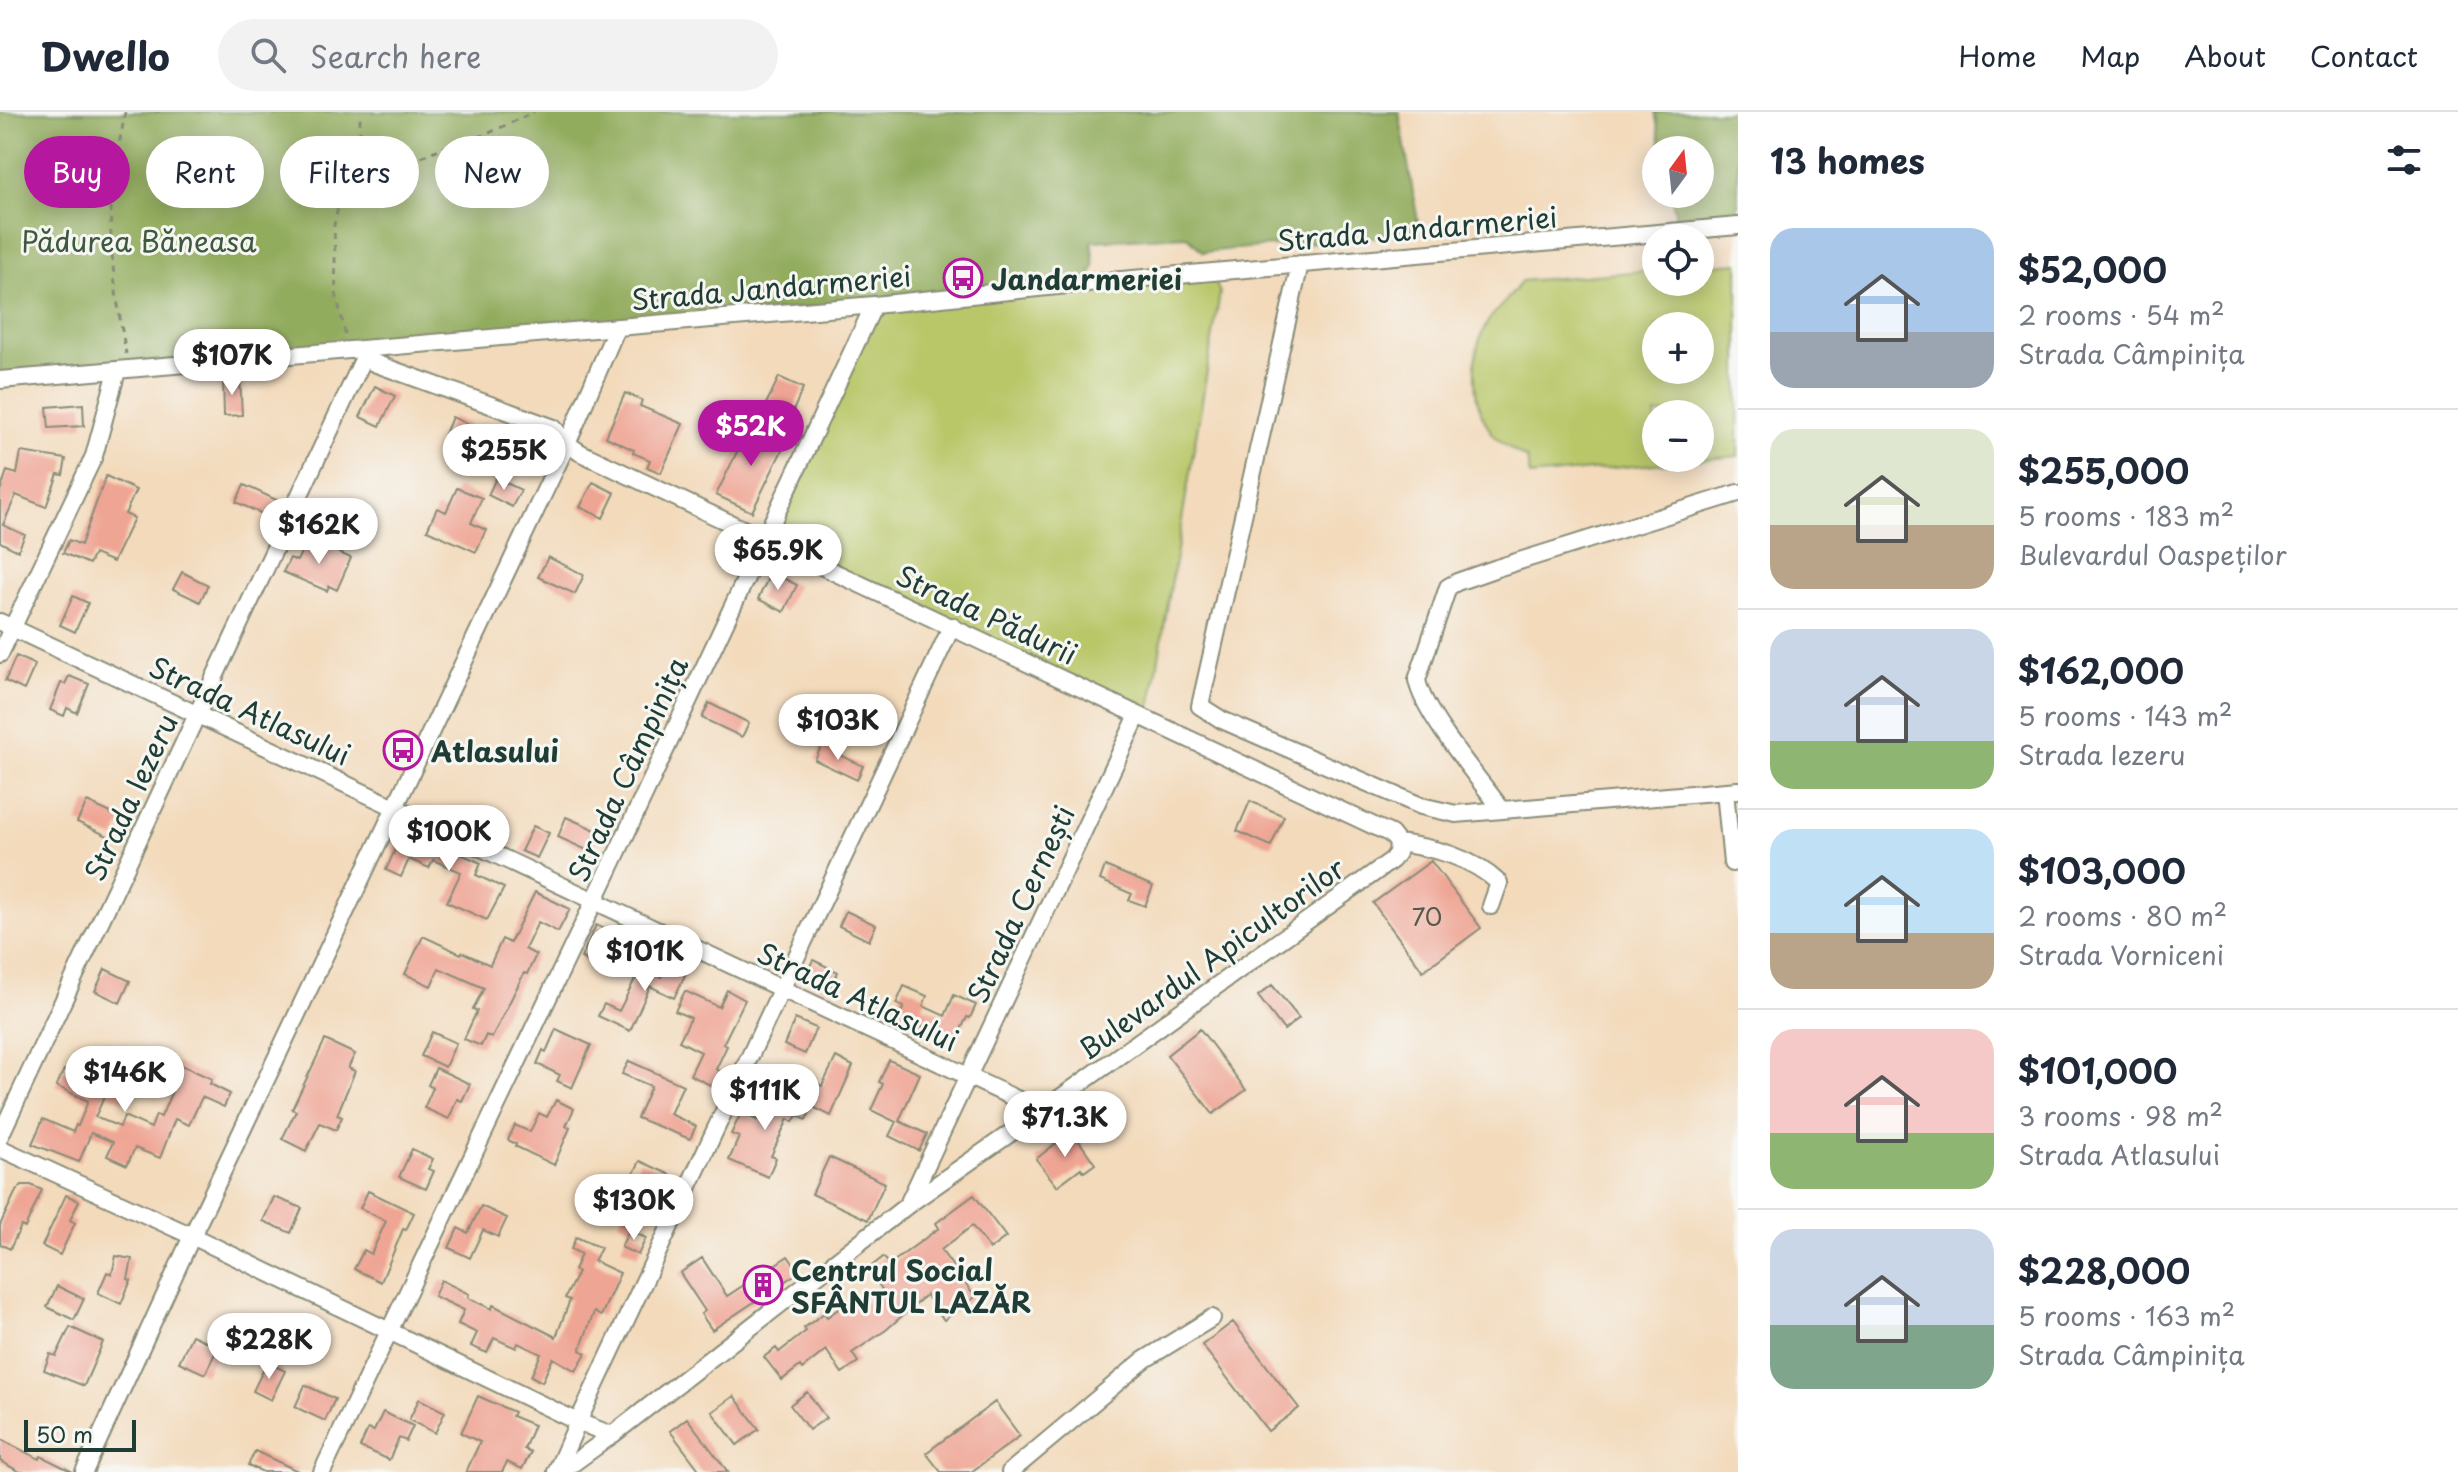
<!DOCTYPE html>
<meta charset="utf-8">
<style>
:root{--surface:#fff;--page:#f2f2f3;--text:#1f2937;--muted:#747a83;--line:#e0e1e3;--accent:#b5179e}
body{margin:0;font-family:"Playpen Sans",sans-serif;background:var(--page);color:var(--text);height:100vh;display:flex;flex-direction:column;font-size:30px;white-space:nowrap}
*{box-sizing:border-box;margin:0}
p{font-size:26px;color:var(--muted)}
.icon{flex:none;width:44px;height:44px;fill:none;stroke:currentColor;stroke-width:2;stroke-linecap:round;stroke-linejoin:round}
.map{position:relative;flex:1;overflow:hidden}
.drawer{display:flex;flex-direction:column;background:var(--surface);width:720px}
.drawer>*{flex:none}
.banner{position:absolute;left:24px;top:24px;width:760px;height:72px;display:flex;gap:16px}
.needle{width:52px;rotate:15deg}
.tools{position:absolute;left:1642px;top:24px;display:grid;gap:16px}
.tools a{display:grid;place-items:center;width:72px;height:72px;border-radius:50%;background:var(--surface);box-shadow:0 4px 20px #0003;font-size:40px}
.scale{position:absolute;left:24px;bottom:20px;width:112px;box-sizing:border-box;padding-left:8px;border:4px solid #1f3d34;border-top:0;font-size:22px;line-height:28px;white-space:nowrap;color:#1f3d34;-webkit-text-stroke:6px #f6f6f2;paint-order:stroke}
.price{position:absolute;translate:-50% -68px;padding:0 18px;border-radius:28px;background:#fff;color:#222;font-size:26px;line-height:52px;filter:drop-shadow(0 2px 4px #0008)}
.price::after{content:'';position:absolute;left:50%;top:48px;width:24px;height:18px;margin-left:-12px;background:inherit;clip-path:polygon(0 0,100% 0,50% 100%)}
.price.active{background:var(--accent);color:#fff}
ul{padding:0;list-style:none}
li{display:flex;align-items:center;gap:24px;height:200px;padding:0 32px}
li+li{border-top:2px solid var(--line)}
li span{display:grid;place-items:center;flex:none;width:224px;height:160px;border-radius:24px;color:#555}
li>.icon{margin-inline-start:auto}
span .icon{width:96px;height:96px;fill:#fffc;stroke-width:1}
li b{font-size:34px}
h2{display:flex;justify-content:space-between;align-items:center;height:96px;padding:0 32px;font-size:34px}
.tag{padding:0 28px;border-radius:36px;background:var(--surface);box-shadow:0 4px 20px #0003;font-size:28px;line-height:72px}
.tag.active{background:var(--accent);color:#fff}
header{display:flex;align-items:center;gap:48px;box-sizing:border-box;height:112px;padding:0 40px;background:var(--surface);border-bottom:2px solid var(--line)}
header strong{font-size:38px}
nav{display:flex;gap:44px;margin-inline-start:auto;font-size:28px}
.search{width:560px;height:72px;background:var(--page);display:flex;align-items:center;gap:20px;box-sizing:border-box;padding:0 28px;border-radius:44px;color:var(--muted);font-size:30px}
main{display:flex;flex:1;min-height:0}
.map>svg:first-child{display:block}
</style>
<header>
<strong>Dwello</strong>
<div class="search"><svg class="icon" aria-label="search" viewBox="0 0 24 24"><circle cx="10" cy="10" r="6"/><path d="M15 15l6 6"/></svg>Search here</div>
<nav><a>Home</a><a>Map</a><a>About</a><a>Contact</a></nav>
</header>
<main>
<div class="map">
<svg width="1738" height="1360" viewBox="0 0 1738 1360">
<rect width="100%" height="100%" fill="#f6f6f2"/>
<filter id="ink" filterUnits="userSpaceOnUse"><feTurbulence type="fractalNoise" baseFrequency=".0125" numOctaves="2"/><feDisplacementMap in="SourceGraphic" scale="16" xChannelSelector="R" yChannelSelector="G"/><feConvolveMatrix kernelMatrix="1 2 1 2 8 2 1 2 1" color-interpolation-filters="sRGB"/></filter>
<filter id="wash" filterUnits="userSpaceOnUse"><feTurbulence type="fractalNoise" baseFrequency=".006" numOctaves="4" result="noise"/><feDisplacementMap in="SourceGraphic" scale="32" xChannelSelector="R" yChannelSelector="G"/><feGaussianBlur stdDeviation="1.8" result="paint"/><feColorMatrix in="noise" values="0 0 0 0 0 0 0 0 0 0 0 0 0 0 0 0 0 1.4 0 .05"/><feComposite in="paint" operator="in"/></filter>
<g filter="url(#wash)">
<rect width="100%" height="100%" fill="#f3dabb"/>
<!-- green -->
<path fill="#b9c769" stroke="#6c824e" stroke-width="2" fill-rule="evenodd" d="M1738,151V344L1530,364L1527,347C1514,339 1497,330 1489,316C1470,287 1470,237 1489,208C1499,194 1512,185 1521,169L1656,158V170H1700V154ZM1656,214H1700V258H1656ZM1656,302H1700V346H1656Z
M1211,160L1220,181L1151,593L1138,603L764,426L874,193Z"/>
<!-- forest -->
<path fill="#92ac5d" stroke="#587448" stroke-width="2" d="M0,0H1399L1420,121L1203,140L1187,124L1092,129L1094,155L1087,171L0,268Z
M1655,0H1738V114L1679,120L1671,82H1700V38H1662Z"/>
<!-- water -->
<path fill="#72aae1" stroke="#48748a" stroke-width="2" d="M710,298L734,310L738,315L737,322L731,328H726L701,315Z"/>
<g id="blocks">
<!-- building -->
<path fill="#efa594" d="M779,265L803,276L790,306L765,294Z
M223,266H240L242,303L224,304Z
M375,274L395,284L380,314L360,305Z
M625,281L642,288L640,294L683,312L661,361L647,355L650,348L633,341L634,338L606,325Z
M83,292L84,314L49,316L47,295Z
M452,305L470,313L459,336L442,329Z
M750,313L786,330L752,400L716,383Z
M21,340L66,347L63,363L58,362L46,395L16,383L3,413L25,423L18,439L0,430V379L7,359L17,362Z
M106,364L136,378L125,402L134,406L113,450L94,442L89,452L63,441L69,428L81,433Z
M496,366L521,378L512,395L488,383Z
M593,370L615,381L603,406L580,395Z
M244,373L283,391L275,408L236,390Z
M457,376L482,386L471,411L486,418L476,440L427,418L437,396L446,400Z
M307,427L351,446L337,478L329,474L327,479L283,460L290,446L297,449Z
M548,445L584,463L575,482L538,465Z
M182,460L208,473L200,490L173,477Z
M771,460L797,473L784,500L758,487Z
M73,484L88,491L75,520L60,513Z
M16,544L35,553L24,578L5,569Z
M69,564L89,572L77,601L67,596L64,604L50,598L61,571L65,572Z
M709,591L749,611L742,625L702,606Z
M823,631L841,640L840,643L863,654L857,668L815,648Z
M1250,689L1284,704L1271,734L1237,719Z
M87,690L124,707L114,727L77,710Z
M566,705L600,720L591,740L558,725Z
M533,714L549,721L537,746L521,739Z
M404,717L481,751L476,763L504,776L487,808L447,790L461,760L433,748L429,756L409,747L401,765L386,758Z
M1431,749L1481,816L1423,859L1373,791Z
M1105,754L1153,774L1145,794L1129,788L1132,782L1100,768Z
M535,780L570,797L558,820L538,810L525,837L536,843L527,862L524,861L492,926L486,923L481,934L464,927L477,899L473,897L484,876L439,856L431,874L405,862L423,824L461,842L462,840L490,853L502,827L510,831Z
M846,799L876,813L869,829L839,814Z
M596,813L625,827L609,859L581,846Z
M671,846L689,855L674,886L650,874L630,919L598,904L604,892L619,899L641,855L661,865Z
M813,848L838,860L829,878L804,866Z
M105,857L130,869L120,891L95,879Z
M1272,873L1299,906L1284,918L1258,884Z
M904,874L927,884L923,894L945,904L954,883L976,893L970,906L967,905L953,934L929,923L931,919L899,905L904,895L896,892Z
M727,878L745,888L723,932L727,934L716,957L723,961L716,976L690,963L701,940L679,929L691,906L675,899L685,879L719,895Z
M795,907L816,916L805,942L784,933Z
M556,917L591,933L572,976L557,969L560,963L537,952L543,938L546,940Z
M1200,917L1246,978L1213,1002L1167,943Z
M432,920L456,931L445,955L421,944Z
M325,928L355,942L348,956L355,959L337,1003L342,1005L336,1018L320,1011L306,1039L282,1027L296,999L292,997Z
M836,945L853,954L831,1004L807,992L817,971L822,974Z
M889,948L920,962L899,1009L927,1022L919,1039L889,1024L896,1010L871,998L883,972L879,970Z
M629,949L683,973L670,1002L696,1014L690,1027L637,1006L651,974L622,962Z
M177,951L212,967L210,972L230,982L224,995L202,985L189,1013L175,1007L160,1046L135,1036L127,1053L107,1044L113,1030L91,1021L79,1050L32,1032L43,1007L73,1020L76,1013L78,1014L88,989L56,974L64,958L72,961L76,952L96,962L99,956L131,971L123,989L106,981L95,1005L120,1015L124,1004L151,1016L156,1003L161,1005L175,972L168,969Z
M436,956L470,972L462,989L457,987L449,1007L424,996L433,976L428,973Z
M774,977L812,996L806,1008L797,1003L793,1010L788,1007L771,1044L776,1046L768,1065L729,1048L739,1025L731,1022L741,1001L757,1008Z
M1092,987L1104,1002L1086,1017L1073,1002Z
M556,988L574,997L566,1014L570,1016L554,1053L515,1034L516,1032L508,1028L515,1013L530,1020L539,1001L547,1005Z
M1072,1019L1095,1052L1084,1060L1081,1056L1057,1074L1036,1047Z
M412,1037L433,1047L428,1057L434,1059L426,1077L399,1065Z
M829,1045L885,1071L868,1108L812,1082Z
M640,1049L671,1063L662,1082L656,1080L638,1119L619,1110L629,1089L610,1080L616,1067L628,1073Z
M22,1073H31L42,1078L25,1116L21,1114L10,1137L0,1132V1113L16,1079Z
M368,1079L414,1101L406,1118L403,1117L381,1170L354,1157L364,1138L371,1142L386,1109L360,1096Z
M66,1083L79,1089L70,1108L75,1111L60,1143L42,1134Z
M974,1083L1006,1125L990,1137L972,1114L941,1138L975,1185L944,1208L926,1183L886,1218L852,1241L858,1250L842,1261L826,1238L802,1257L800,1254L782,1268L764,1245L776,1236L779,1240L806,1219L804,1216L824,1201L827,1205L851,1188L857,1197L882,1177L867,1158L883,1145L890,1152L939,1116L936,1111Z
M274,1085L302,1096L291,1121L263,1109Z
M481,1094L507,1106L498,1125L483,1118L470,1146L449,1136L458,1116L468,1121Z
M629,1118L646,1126L638,1143L621,1135Z
M576,1125L601,1136L594,1149L620,1161L601,1204L594,1200L580,1238L586,1241L576,1259L553,1246L542,1270L531,1264L541,1242L518,1231L516,1236L494,1226L487,1241L471,1234L477,1221L458,1212L464,1198L434,1184L441,1168L469,1182L468,1186L492,1197L493,1193L556,1225L570,1188L565,1186L578,1160L574,1158L581,1142L571,1137Z
M116,1144L132,1147L128,1167L131,1168L121,1192L98,1181L107,1160L112,1162Z
M788,1144L799,1160L712,1218L701,1202L705,1199L680,1161L702,1146L727,1184Z
M57,1174L84,1187L74,1208L47,1195Z
M1233,1210L1299,1296L1268,1319L1202,1233Z
M70,1215L103,1230L84,1274L44,1258L50,1242L56,1244Z
M192,1223L218,1235L205,1262L179,1250Z
M267,1250L285,1259L271,1288L253,1279Z
M305,1273L335,1287L325,1309L295,1295Z
M807,1280L826,1306L809,1318L790,1293Z
M478,1284L514,1300L512,1304L534,1313L524,1337L531,1340L522,1357L507,1350L502,1360H466L480,1330L461,1321Z
M734,1284L759,1317L737,1333L712,1300Z
M419,1287L445,1300L435,1321L409,1308Z
M995,1290L1020,1324L971,1360H941L926,1341Z
M383,1300L413,1314L406,1329L399,1326L389,1348L360,1335L368,1317L374,1319Z
M687,1306L728,1360H701L670,1319Z
M0,1327L39,1347L41,1344L73,1360H20L0,1349Z
M255,1339L300,1360H263L248,1353Z"/>
</g>
</g>
<g filter="url(#ink)">
<use href="#blocks" fill-opacity="0" stroke="#898c78" stroke-width="2"/>
<g fill="none" stroke-linecap="round" stroke-linejoin="round">
<!-- minor casing -->
<g stroke="#898c78" stroke-width="20">
<path id="minor" d="M1300,152L1200,594L1222,608L1421,694L1456,702L1738,678
M368,237V243L374,251L554,316L567,332L581,341L1391,722L1398,731L1397,741L1392,748L1042,999L909,1092L612,1323L561,1360
M0,268L874,193L1087,171L1738,114
M0,510L1042,999
M0,542L94,344L117,259
M1725,679L1732,751
M1502,698C1480,668 1423,601 1417,568L1448,475L1457,470L1497,456L1738,381
M1398,731C1435,736 1471,745 1499,771L1491,794
M0,1024L368,237
M0,1036L192,1124L578,1310L612,1323
M909,1090L1138,603
M84,1360L192,1124L567,332L617,215
M322,1360L610,756L874,193
M556,1360L578,1310L952,514
M1010,1360L1144,1248L1212,1206"/>
</g>
<!-- path -->
<path stroke="#898c78" stroke-width="3" stroke-dasharray="6 6" stroke-linecap="butt" d="M125,0C122,22 115,45 113,68C106,126 116,184 126,242
M352,59L405,54L431,40L487,22L534,0
M345,222L336,181L334,113L340,87L360,41V0"/>
<!-- minor -->
<use href="#minor" stroke="#fff" stroke-width="16"/>
</g>
</g>
<!-- icons -->
<defs>
<g id="bus-ring" transform="scale(2)"><circle r="9.5" fill="#f6f6f2" stroke="#b5179e" stroke-width="1.5"/><path d="M-5-6H5V4H4V6H2V4H-2V6H-4V4H-5ZM-3.5-4V0h7V-4ZM-3.5 1.2v1.5H-2V1.2ZM2 1.2v1.5H3.5V1.2Z" fill="#b5179e"/></g>
<g id="building-ring" transform="scale(2)"><circle r="9.5" fill="#f6f6f2" stroke="#b5179e" stroke-width="1.5"/><path d="M-4-6H4V6H1V3H-1V6H-4ZM-2.5-4.3h1.7v1.8h-1.7ZM.8-4.3h1.7v1.8H.8ZM-2.5-1h1.7V.8h-1.7ZM.8-1h1.7V.8H.8Z" fill="#b5179e"/></g>
</defs>
<g fill-rule="evenodd">
<use href="#bus-ring" x="963" y="166"/>
<use href="#bus-ring" x="403" y="638"/>
<use href="#building-ring" x="763" y="1173"/>
</g>
<g text-anchor="middle" dominant-baseline="central" stroke-width="6" stroke-linejoin="round" paint-order="stroke">
<!-- number labels -->
<g font-size="24" fill="#53574c">
<text x="1427" y="804">70</text>
</g>
<!-- street labels -->
<g font-size="28" fill="#1f3d34" stroke="#f6f6f2">
<text transform="translate(1417 116) rotate(-5)">Strada Jandarmeriei</text>
<text transform="translate(771 175) rotate(-5)">Strada Jandarmeriei</text>
<text transform="translate(987 502) rotate(25)">Strada Pădurii</text>
<text transform="translate(250 598) rotate(25)">Strada Atlasului</text>
<text transform="translate(627 657) rotate(-65)">Strada Câmpinița</text>
<text transform="translate(130 685) rotate(-65)">Strada Iezeru</text>
<text transform="translate(1020 792) rotate(-65)">Strada Cernești</text>
<text transform="translate(1211 846) rotate(-36)">Bulevardul Apicultorilor</text>
<text transform="translate(858 884) rotate(25)">Strada Atlasului</text>
</g>
<!-- park labels -->
<g font-size="28" fill="#3e593f" stroke="#f6f6f2">
<text x="139" y="128">Pădurea Băneasa</text>
</g>
<!-- poi labels -->
<g font-size="28" font-weight="bold" fill="#1f3d34" stroke="#f6f6f2" text-anchor="start">
<text x="991" y="166">Jandarmeriei</text>
<text x="431" y="638">Atlasului</text>
<text x="791" y="1157">Centrul Social<tspan x="791" dy="32">SFÂNTUL LAZĂR</tspan></text>
</g>
</g>
</svg>
<div class="tools">
<a><svg class="needle" viewBox="-14 -14 28 28"><path d="M0-13l5 13h-10z" fill="#e53935"/><path d="M0 13l5-13h-10z" fill="#747a83"/></svg></a>
<a><svg class="icon" aria-label="locate" viewBox="0 0 24 24"><circle cx="12" cy="12" r="6"/><path d="M12 2v4M12 18v4M2 12h4M18 12h4"/></svg></a>
<a>+</a>
<a>−</a>
</div>
<div class="scale">50 m</div>
<b class="price" style="left:232px;top:285px">$107K</b>
<b class="price active" style="left:751px;top:356px">$52K</b>
<b class="price" style="left:504px;top:380px">$255K</b>
<b class="price" style="left:319px;top:454px">$162K</b>
<b class="price" style="left:778px;top:480px">$65.9K</b>
<b class="price" style="left:838px;top:650px">$103K</b>
<b class="price" style="left:449px;top:761px">$100K</b>
<b class="price" style="left:645px;top:881px">$101K</b>
<b class="price" style="left:125px;top:1002px">$146K</b>
<b class="price" style="left:765px;top:1020px">$111K</b>
<b class="price" style="left:1065px;top:1047px">$71.3K</b>
<b class="price" style="left:634px;top:1130px">$130K</b>
<b class="price" style="left:269px;top:1269px">$228K</b>
<div class="banner">
<a class="tag active">Buy</a>
<a class="tag">Rent</a>
<a class="tag">Filters</a>
<a class="tag">New</a>
</div>
</div>
<section class="drawer">
<h2>13 homes<svg class="icon" aria-label="filters" viewBox="0 0 24 24"><path d="M4 7h16M4 17h16"/><circle cx="9" cy="7" r="2"/><circle cx="15" cy="17" r="2"/></svg></h2>
<ul>
<li><span style="background:linear-gradient(#a9c7e8 65%,#9aa5b1 0)"><svg class="icon" aria-label="home" viewBox="0 0 24 24"><path d="M3 11l9-7 9 7M6 9v11h12V9"/></svg></span><div><b>$52,000</b><p>2 rooms · 54 m²</p><p>Strada Câmpinița</p></div></li>
<li><span style="background:linear-gradient(#dfe7d0 60%,#b9a48a 0)"><svg class="icon" aria-label="home" viewBox="0 0 24 24"><path d="M3 11l9-7 9 7M6 9v11h12V9"/></svg></span><div><b>$255,000</b><p>5 rooms · 183 m²</p><p>Bulevardul Oaspeților</p></div></li>
<li><span style="background:linear-gradient(#c9d6e8 70%,#8fb573 0)"><svg class="icon" aria-label="home" viewBox="0 0 24 24"><path d="M3 11l9-7 9 7M6 9v11h12V9"/></svg></span><div><b>$162,000</b><p>5 rooms · 143 m²</p><p>Strada Iezeru</p></div></li>
<li><span style="background:linear-gradient(#bfe0f5 65%,#b9a48a 0)"><svg class="icon" aria-label="home" viewBox="0 0 24 24"><path d="M3 11l9-7 9 7M6 9v11h12V9"/></svg></span><div><b>$103,000</b><p>2 rooms · 80 m²</p><p>Strada Vorniceni</p></div></li>
<li><span style="background:linear-gradient(#f6c9c9 65%,#8fb573 0)"><svg class="icon" aria-label="home" viewBox="0 0 24 24"><path d="M3 11l9-7 9 7M6 9v11h12V9"/></svg></span><div><b>$101,000</b><p>3 rooms · 98 m²</p><p>Strada Atlasului</p></div></li>
<li><span style="background:linear-gradient(#c9d6e8 60%,#7fa58c 0)"><svg class="icon" aria-label="home" viewBox="0 0 24 24"><path d="M3 11l9-7 9 7M6 9v11h12V9"/></svg></span><div><b>$228,000</b><p>5 rooms · 163 m²</p><p>Strada Câmpinița</p></div></li>
</ul>
</section>
</main>
